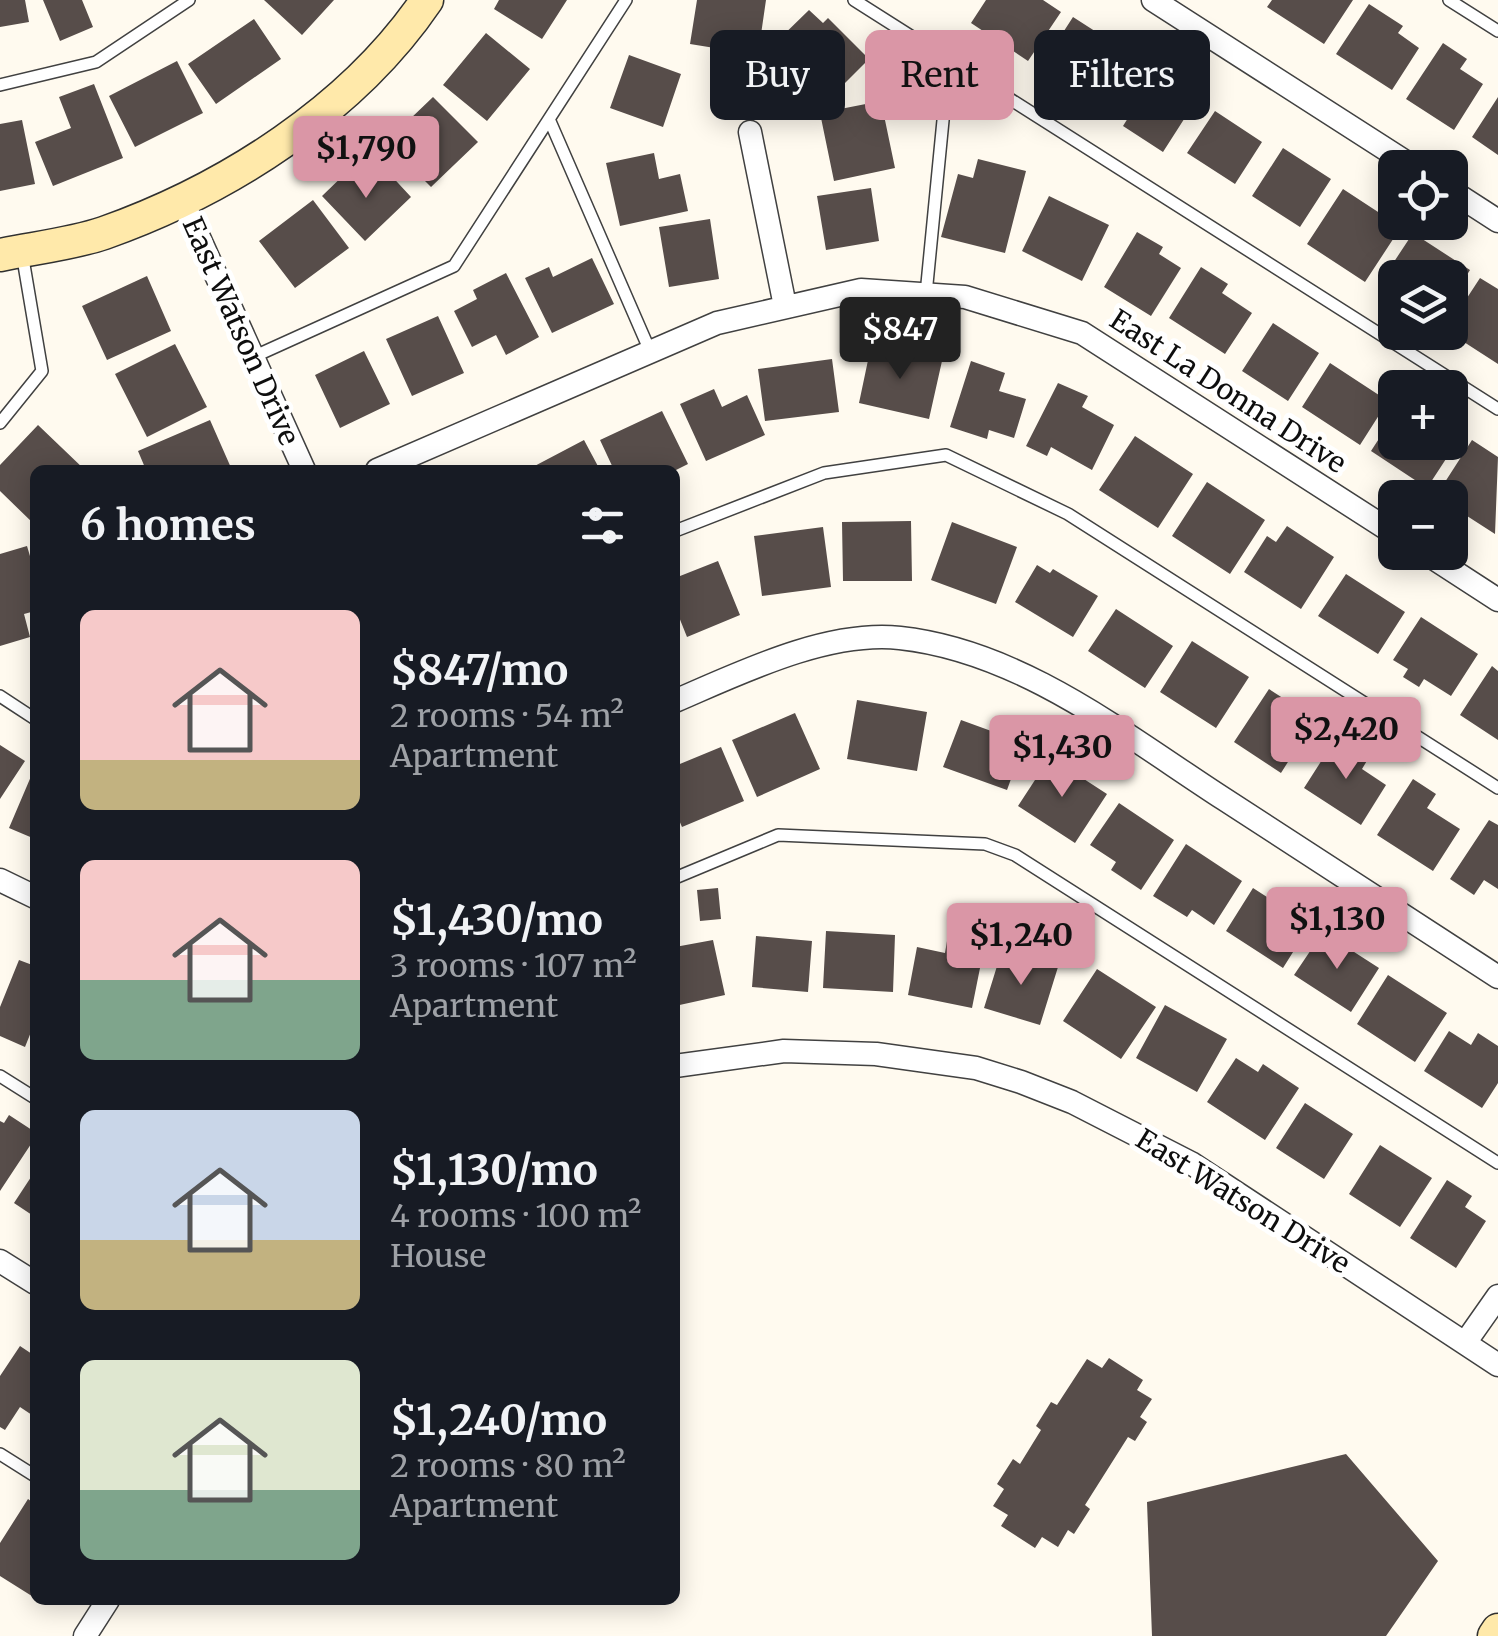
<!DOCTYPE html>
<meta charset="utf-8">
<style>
:root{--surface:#171b24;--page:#242831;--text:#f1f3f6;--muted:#9ea1a6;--accent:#da96a6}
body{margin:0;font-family:Merriweather,serif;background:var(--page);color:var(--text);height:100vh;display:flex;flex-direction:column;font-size:38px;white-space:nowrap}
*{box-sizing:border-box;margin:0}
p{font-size:32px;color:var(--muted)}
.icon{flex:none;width:55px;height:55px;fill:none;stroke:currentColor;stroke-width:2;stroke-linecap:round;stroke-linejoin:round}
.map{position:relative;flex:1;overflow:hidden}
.details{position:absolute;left:30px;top:465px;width:650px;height:1140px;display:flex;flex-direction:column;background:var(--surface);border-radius:15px;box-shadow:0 5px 25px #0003}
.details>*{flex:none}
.guide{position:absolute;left:710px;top:30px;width:638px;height:90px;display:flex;gap:20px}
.buttons{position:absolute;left:1378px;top:150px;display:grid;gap:20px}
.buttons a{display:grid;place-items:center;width:90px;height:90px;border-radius:15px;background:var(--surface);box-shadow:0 5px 25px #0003;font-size:50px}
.price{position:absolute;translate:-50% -85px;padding:0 22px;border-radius:10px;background:var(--accent);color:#111;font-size:32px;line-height:65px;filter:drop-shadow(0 2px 5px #0008)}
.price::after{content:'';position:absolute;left:50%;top:60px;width:30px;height:22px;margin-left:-15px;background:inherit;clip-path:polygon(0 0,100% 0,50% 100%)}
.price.selected{background:#222;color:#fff}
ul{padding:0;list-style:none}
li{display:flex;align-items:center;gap:30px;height:250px;padding:0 50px}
li span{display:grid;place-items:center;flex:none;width:280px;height:200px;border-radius:15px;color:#555}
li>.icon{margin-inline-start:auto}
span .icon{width:120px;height:120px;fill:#fffc;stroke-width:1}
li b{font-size:42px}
h2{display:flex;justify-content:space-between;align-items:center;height:120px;padding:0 50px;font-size:42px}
.pill{padding:0 35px;border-radius:15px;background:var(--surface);box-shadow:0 5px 25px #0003;font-size:35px;line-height:90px}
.pill.selected{background:var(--accent);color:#111}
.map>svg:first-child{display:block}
</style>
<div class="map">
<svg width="1498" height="1636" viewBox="0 0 1498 1636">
<rect width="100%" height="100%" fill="#fffaef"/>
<!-- building -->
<path fill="#574d4a" d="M0,0H25L29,22L0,27Z
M43,0H82L93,27L60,41Z
M264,0H334L302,35Z
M499,0H567L542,39L494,9Z
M697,0H766L758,55L690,44Z
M986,0H1043L1061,12L1028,61L971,23Z
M1272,0H1353L1324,44L1267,7Z
M1369,4L1403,26L1398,33L1419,48L1392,90L1336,54Z
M809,10L823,23L828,18L869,59L841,87L833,79L818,94L771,47Z
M1073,17L1129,53L1097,101L1042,65Z
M254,19L281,59L216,104L188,64Z
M486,33L530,69L487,121L443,85Z
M1443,43L1467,59L1460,69L1483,84L1454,130L1406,99Z
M629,55L681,74L663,127L610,108Z
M177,61L203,113L135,147L109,96Z
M1138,66L1195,102L1163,152L1123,126L1128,118L1111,107Z
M94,84L123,158L53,186L35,142L71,128L59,97Z
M433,97L478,142L431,187L399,155L422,134L409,120Z
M1498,97V155L1472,137Z
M881,101L895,168L834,181L820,113Z
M1215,111L1262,142L1235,184L1187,153Z
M22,120L35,184L0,191V124Z
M1283,148L1331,179L1300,227L1252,196Z
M654,153L659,179L680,174L688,211L620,226L606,163Z
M978,159L1026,171L1005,253L941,237L958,174L973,178Z
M351,168L368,187L386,170L411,197L365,241L322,196Z
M871,188L879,241L826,250L817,196Z
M1343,189L1401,227L1365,282L1307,244Z
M1049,196L1109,225L1082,281L1022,251Z
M313,200L349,248L295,288L259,241Z
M710,219L719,279L669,287L659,227Z
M1137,232L1163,247L1159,254L1181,268L1151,316L1104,287Z
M1413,233L1470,270L1450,302V278H1395V297L1378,286Z
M592,258L614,304L552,333L525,278L549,267L553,277Z
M1201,267L1228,284L1222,293L1252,313L1225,354L1169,318Z
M506,273L539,337L506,355L496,335L472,347L454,311L477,299L473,290Z
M147,276L171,331L107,360L82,306Z
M1480,278L1498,289V364L1450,333V324Z
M438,316L464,373L412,396L386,339Z
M1273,323L1319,353L1288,401L1242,371Z
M175,344L207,407L147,437L115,374Z
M871,346L942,361L929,419L859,403Z
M364,351L390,404L340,428L315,375Z
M832,359L839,412L765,421L758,369Z
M971,361L1005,373L999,391L1026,399L1014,438L989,430L987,439L950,427Z
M1330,363L1388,401L1360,445L1302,407Z
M1058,383L1088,396L1082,407L1114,425L1092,470L1051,447L1047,456L1026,446Z
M714,389L722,407L747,395L765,435L706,461L680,404Z
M662,411L688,464L676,470H614L600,440Z
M1395,414V442H1450V433L1459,439L1427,488L1371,451Z
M210,420L232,470H146L138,451Z
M38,425L85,470H35V525L0,491V465Z
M1135,436L1193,474L1158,528L1099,490Z
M584,440L600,470H527Z
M1472,440L1498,457L1495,534L1450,505V498L1436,496Z
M1207,482L1265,520L1230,574L1172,536Z
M911,521L912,581H843L842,522Z
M952,522L1017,547L996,604L931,580Z
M1287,526L1334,557L1301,609L1244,572L1267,536L1276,542Z
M823,527L831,587L762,596L754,536Z
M27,546L35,573V611L24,614L30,637L0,646V554Z
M718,561L740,615L687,637L675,607V578Z
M1037,565L1050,573L1053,569L1098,596L1073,637L1015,602Z
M1346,574L1405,612L1378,654L1318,616Z
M1116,609L1173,646L1145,688L1088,651Z
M1421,617L1478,654L1451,696L1424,679L1419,687L1403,677L1408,669L1393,660Z
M1192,641L1249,677L1216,728L1160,692Z
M1492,666L1498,671V740L1460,715Z
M1269,689L1315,719L1281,773L1234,742Z
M857,700L927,712L917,771L847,759Z
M795,713L820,769L757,797L732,740Z
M961,720L1024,743L1007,790L943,767Z
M1336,738L1368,759L1362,769L1386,785L1361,825L1304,788Z
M0,745L25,761L0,799Z
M721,747L744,801L682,827L675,811V766Z
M1050,757L1107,794L1075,843L1018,806Z
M35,767V839L9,828Z
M1413,779L1436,794L1427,808L1460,829L1433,871L1377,835Z
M1119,803L1174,840L1141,890L1111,870L1116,862L1090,845Z
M1489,820L1498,825V889L1484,880L1474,895L1450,879Z
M1186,844L1242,881L1214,925L1192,910L1187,917L1153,896Z
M718,888L721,919L700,921L697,890Z
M1253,888L1310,925L1283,968L1226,931Z
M826,931L895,935L893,992L823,988Z
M1323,932L1379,968L1351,1012L1294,975Z
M756,936L812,941L808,992L752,987Z
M713,940L725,995L675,1006V947Z
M947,941L984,948L972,1008L908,995L917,947L945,953Z
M1002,950L1058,967L1040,1025L984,1008Z
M19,960L35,966V1022L25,1047L0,1036V1007Z
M1097,969L1156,1007L1121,1059L1063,1021Z
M1388,975L1447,1013L1415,1062L1357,1024Z
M1165,1005L1227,1039L1197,1092L1136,1058Z
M1449,1031L1471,1045L1478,1033L1498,1046V1083L1482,1108L1424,1071Z
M1236,1058L1258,1072L1263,1064L1299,1088L1265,1140L1207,1102Z
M1305,1103L1353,1134L1324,1179L1276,1148Z
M9,1115L35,1132V1138L0,1191V1121L4,1123Z
M1380,1145L1432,1178L1400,1227L1349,1194Z
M35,1171V1217L14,1203Z
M1447,1180L1472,1196L1465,1207L1486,1221L1456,1268L1410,1238Z
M20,1346L35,1356V1417L20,1407L5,1430L0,1427V1376Z
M1109,1358L1143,1380L1137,1390L1152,1399L1140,1417L1147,1422L1135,1441L1128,1437L1085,1505L1090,1509L1074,1534L1068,1530L1058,1547L1042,1537L1035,1548L1001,1526L1008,1515L993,1506L1004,1489L997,1484L1013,1459L1020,1464L1041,1430L1036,1426L1051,1402L1057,1405L1087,1359L1102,1368Z
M1346,1454L1438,1561L1386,1636H1152L1147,1502Z
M28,1499L35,1504V1598L0,1576V1543Z"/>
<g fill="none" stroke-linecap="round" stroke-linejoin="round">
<!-- lane casing -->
<g stroke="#414141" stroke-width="14">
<path id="lane" d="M854,0L1498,409
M1449,0L1498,31
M0,85L96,62L189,0
M549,119L650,351
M926,294L945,100L959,67
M253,357L454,266L626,0
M0,423L42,371L22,253
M675,531L824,473L946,455L1068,514L1498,788
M0,696L35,719
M675,878L778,835L985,844L1015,855L1498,1163
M0,1076L35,1098
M0,1454L35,1476"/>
</g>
<!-- street casing -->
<g stroke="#414141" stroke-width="25">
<path id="street" d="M1153,0L1415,168
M750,132L785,306
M1450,190L1498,221
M183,202L304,470
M377,470L717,323L861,290L965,297L1082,333L1395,534
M1424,552L1498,600
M675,701C740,673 827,630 900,638C1021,651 1125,735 1224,799C1315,858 1407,918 1498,977
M0,880L35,897
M675,1066L784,1051L876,1054L976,1068L1021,1082L1072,1102L1191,1163L1498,1365
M0,1261L35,1283
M1465,1343L1498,1296
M85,1636L108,1600"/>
</g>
<!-- secondary casing -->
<g stroke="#303030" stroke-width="35">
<path id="secondary" d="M0,255C34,248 72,244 104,233C228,189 353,109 427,0
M1494,1636L1498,1630"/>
</g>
<!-- lane -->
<use href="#lane" stroke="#fff" stroke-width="11"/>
<!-- street -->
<use href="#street" stroke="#fff" stroke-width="22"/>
<!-- secondary -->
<use href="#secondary" stroke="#ffe9aa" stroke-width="32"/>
</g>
<g text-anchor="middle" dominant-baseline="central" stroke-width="10" stroke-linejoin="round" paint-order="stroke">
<!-- street labels -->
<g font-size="28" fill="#0e0e0e" stroke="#fff">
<text transform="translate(241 331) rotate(66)">East Watson Drive</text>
<text transform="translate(1228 391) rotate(33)">East La Donna Drive</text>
<text transform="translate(1243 1201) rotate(32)">East Watson Drive</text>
</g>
</g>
</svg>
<div class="buttons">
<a><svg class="icon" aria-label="locate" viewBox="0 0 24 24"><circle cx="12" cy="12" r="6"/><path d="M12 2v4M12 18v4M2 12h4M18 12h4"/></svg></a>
<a><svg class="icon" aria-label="layers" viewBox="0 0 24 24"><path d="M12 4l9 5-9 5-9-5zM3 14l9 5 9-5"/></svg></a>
<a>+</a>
<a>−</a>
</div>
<b class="price" style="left:366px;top:201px">$1,790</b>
<b class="price selected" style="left:900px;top:382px">$847</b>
<b class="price" style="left:1346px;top:782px">$2,420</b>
<b class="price" style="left:1062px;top:800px">$1,430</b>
<b class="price" style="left:1337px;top:972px">$1,130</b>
<b class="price" style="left:1021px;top:988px">$1,240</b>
<div class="guide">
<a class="pill">Buy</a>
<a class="pill selected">Rent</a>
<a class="pill">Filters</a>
</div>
<section class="details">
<h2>6 homes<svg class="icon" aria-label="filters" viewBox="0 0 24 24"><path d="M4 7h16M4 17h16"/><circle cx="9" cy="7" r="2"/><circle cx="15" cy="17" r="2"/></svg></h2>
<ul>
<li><span style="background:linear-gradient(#f6c9c9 75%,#c2b280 0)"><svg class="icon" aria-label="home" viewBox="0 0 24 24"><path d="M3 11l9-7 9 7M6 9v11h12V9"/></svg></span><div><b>$847/mo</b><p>2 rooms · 54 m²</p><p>Apartment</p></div></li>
<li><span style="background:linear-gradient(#f6c9c9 60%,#7fa58c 0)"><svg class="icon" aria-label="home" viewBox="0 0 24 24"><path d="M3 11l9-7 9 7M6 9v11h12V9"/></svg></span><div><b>$1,430/mo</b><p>3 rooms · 107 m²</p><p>Apartment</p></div></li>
<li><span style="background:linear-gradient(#c9d6e8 65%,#c2b280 0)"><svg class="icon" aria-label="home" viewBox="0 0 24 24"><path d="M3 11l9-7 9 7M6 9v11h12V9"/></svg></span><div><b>$1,130/mo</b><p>4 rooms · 100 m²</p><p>House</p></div></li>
<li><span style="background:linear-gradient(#dfe7d0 65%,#7fa58c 0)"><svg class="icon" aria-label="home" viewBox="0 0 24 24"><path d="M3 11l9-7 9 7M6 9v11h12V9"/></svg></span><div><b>$1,240/mo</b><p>2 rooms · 80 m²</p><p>Apartment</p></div></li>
</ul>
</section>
</div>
